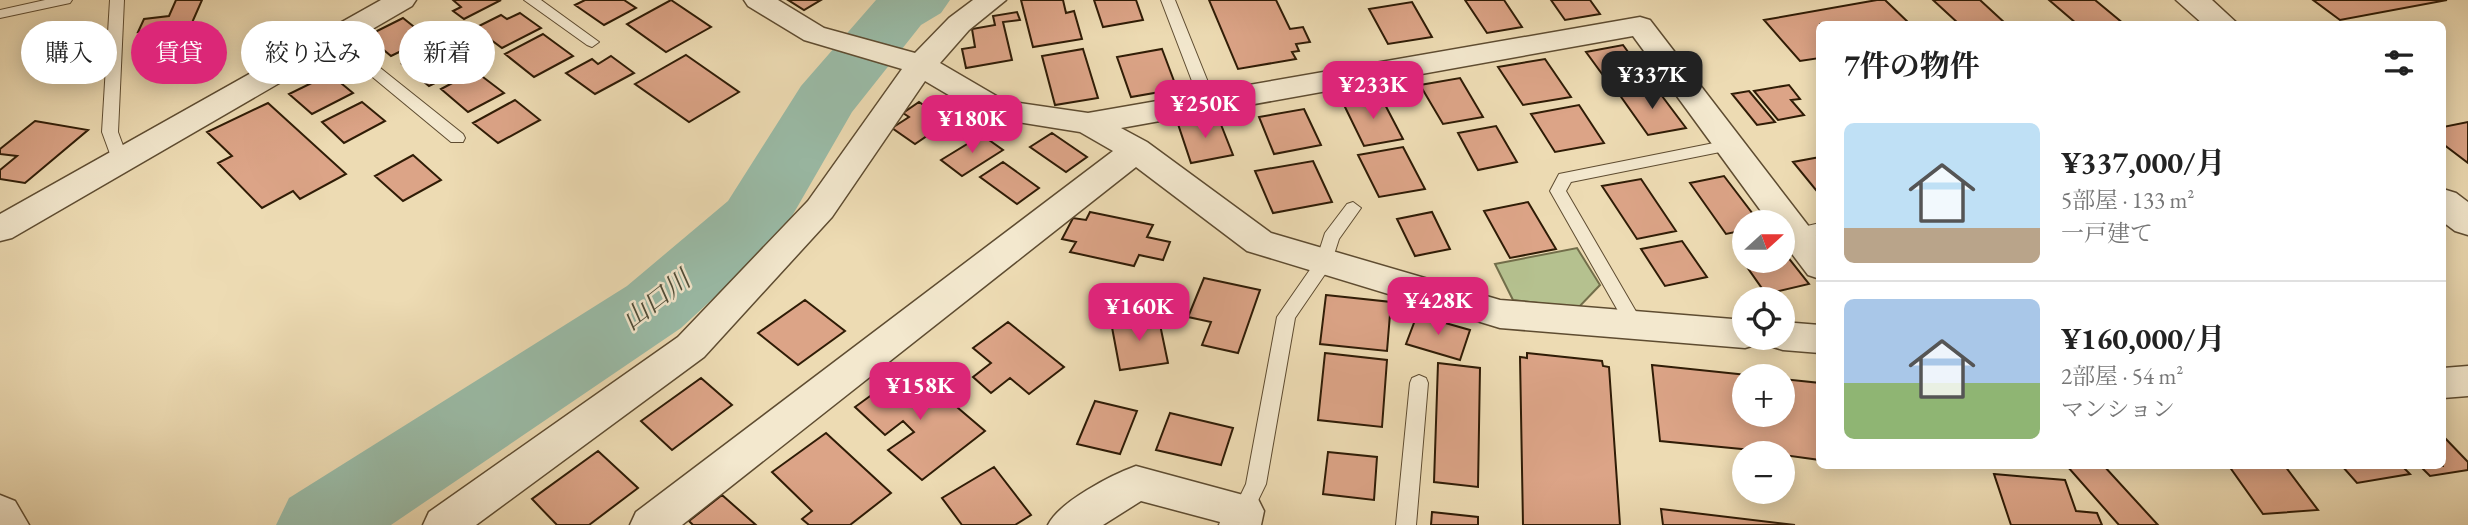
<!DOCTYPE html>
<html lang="ja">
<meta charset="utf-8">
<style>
:root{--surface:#fff;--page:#f2f2f2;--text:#222;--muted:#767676;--line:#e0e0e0;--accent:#db2777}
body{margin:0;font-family:"EB Garamond","Noto Serif JP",serif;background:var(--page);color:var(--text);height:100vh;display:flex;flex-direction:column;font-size:26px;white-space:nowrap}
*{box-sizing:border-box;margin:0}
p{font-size:23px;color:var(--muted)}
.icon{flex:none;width:38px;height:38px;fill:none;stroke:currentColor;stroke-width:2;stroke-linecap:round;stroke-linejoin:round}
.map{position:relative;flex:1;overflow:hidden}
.details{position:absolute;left:1816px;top:21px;width:630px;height:448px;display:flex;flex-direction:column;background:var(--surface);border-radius:10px;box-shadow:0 4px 18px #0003}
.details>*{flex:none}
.hud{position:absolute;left:21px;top:21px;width:665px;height:63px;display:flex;gap:14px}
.needle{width:46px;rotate:69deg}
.controls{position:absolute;left:1732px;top:210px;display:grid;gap:14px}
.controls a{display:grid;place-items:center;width:63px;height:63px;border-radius:50%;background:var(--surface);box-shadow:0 4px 18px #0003;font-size:35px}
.price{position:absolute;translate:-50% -60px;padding:0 16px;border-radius:14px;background:var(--accent);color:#fff;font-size:23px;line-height:46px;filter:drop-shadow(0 2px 4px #0008)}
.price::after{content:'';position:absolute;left:50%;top:42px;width:21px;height:16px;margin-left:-10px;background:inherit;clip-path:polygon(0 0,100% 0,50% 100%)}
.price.current{background:#222;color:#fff}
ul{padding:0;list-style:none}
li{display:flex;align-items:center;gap:21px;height:175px;padding:0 28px}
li+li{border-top:2px solid var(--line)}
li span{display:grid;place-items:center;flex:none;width:196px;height:140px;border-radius:10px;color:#555}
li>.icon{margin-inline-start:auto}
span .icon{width:84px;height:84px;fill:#fffc;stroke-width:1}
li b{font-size:30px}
h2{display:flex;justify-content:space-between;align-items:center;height:84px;padding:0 28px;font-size:30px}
.tag{padding:0 24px;border-radius:32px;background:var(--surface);box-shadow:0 4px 18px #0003;font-size:24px;line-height:63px}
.tag.current{background:var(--accent);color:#fff}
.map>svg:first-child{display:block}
</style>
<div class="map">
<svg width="2468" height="525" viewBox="0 0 2468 525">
<rect width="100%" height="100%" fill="#eddbb3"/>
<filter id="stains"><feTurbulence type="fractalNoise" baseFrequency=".00286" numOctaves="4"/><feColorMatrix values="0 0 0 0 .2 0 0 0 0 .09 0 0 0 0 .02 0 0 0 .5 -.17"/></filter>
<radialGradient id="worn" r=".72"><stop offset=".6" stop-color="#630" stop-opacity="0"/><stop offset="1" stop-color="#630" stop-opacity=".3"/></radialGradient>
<!-- green -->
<path fill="#b5c18f" stroke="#726e4a" stroke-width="2" d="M1577,248L1600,285L1578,308L1513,300L1495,264Z"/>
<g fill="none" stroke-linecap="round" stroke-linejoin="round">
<!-- river -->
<path fill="#9abca8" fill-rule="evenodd" d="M876,0H950L941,13L921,25L852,112L780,237L681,328L391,525H276L289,498L627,286L728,201L801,86Z"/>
</g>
<!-- building -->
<path fill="#dca487" stroke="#2f1c06" stroke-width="2" d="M176,0H202L191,25L138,32L144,19L169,16Z
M453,0H501L464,19L453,11L461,7Z
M585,0H624L636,8L604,25L575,5Z
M671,0L711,27L666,52L627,24Z
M788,0H821L804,10Z
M1021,0H1063L1066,13L1074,11L1082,39L1033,47Z
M1094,0H1136L1143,20L1103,27Z
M1209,0H1276L1290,29L1303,27L1310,42L1296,44L1299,51L1292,52L1296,59L1238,69Z
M1465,0H1504L1522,27L1487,33Z
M1551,0H1590L1600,14L1565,20Z
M1877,0H1885L1910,24H1820V58L1800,61L1764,20Z
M1933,0H1980L2006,24H1959Z
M2049,0H2095L2124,24H2077Z
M2313,0H2447L2340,20Z
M1412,2L1432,37L1388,44L1369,9Z
M1017,12L1020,20L1003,22L1012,60L966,68L962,49L975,47L972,29L995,25L993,16Z
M520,13L541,28L502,48L475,28L501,15L507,19Z
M403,18L428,38L391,56L367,36Z
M543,34L573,56L534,77L505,54Z
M1623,45L1650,82L1613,89L1586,52Z
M438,46L465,68L429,86L402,64Z
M1083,49L1098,98L1055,105L1042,56Z
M1162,49L1177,89L1131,97L1117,57Z
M686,55L739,92L689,122L635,84Z
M611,56L634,73L595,94L566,73L592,59L598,64Z
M1545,59L1571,97L1523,105L1498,67Z
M475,71L504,93L468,112L441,89Z
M330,74L353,93L312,114L289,94Z
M1460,78L1483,117L1443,124L1420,85Z
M1789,85L1800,99L1791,100L1804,115L1778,120L1754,91Z
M1656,88L1686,128L1648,135L1619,94Z
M1749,91L1775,122L1757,125L1732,94Z
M1381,97L1403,139L1364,146L1343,103Z
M938,98L962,112L915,144L892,128L909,117L903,113L919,102L925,106Z
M515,100L540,120L498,143L473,123Z
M362,102L385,121L344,143L322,122Z
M268,103L346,174L300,199L293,191L262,208L218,163L232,156L207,132Z
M1579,105L1604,143L1555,152L1531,114Z
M1304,109L1321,145L1274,154L1259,117Z
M1218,117L1233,155L1191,163L1178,124Z
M35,121L88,130L25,183L0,179V170L17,156L0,154V149Z
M2468,122V163L2443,144V127Z
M1496,126L1517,162L1478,170L1458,133Z
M1052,133L1087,157L1066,172L1030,147Z
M982,135L1003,150L962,176L941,160Z
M1403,147L1425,189L1379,197L1358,155Z
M413,155L441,180L403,201L375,176Z
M1820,157V195L1793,162Z
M1313,161L1332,202L1273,213L1255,171Z
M1003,162L1039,188L1017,204L980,177Z
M1724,176L1759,222H1745V230L1726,234L1690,183Z
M1641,179L1676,231L1637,239L1602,186Z
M1528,202L1556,249L1510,258L1484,211Z
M1090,212L1153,225L1147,237L1170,242L1163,260L1139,255L1134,266L1070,252L1076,242L1062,239L1073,218L1086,220Z
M1432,212L1450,249L1415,256L1397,219Z
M1682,241L1707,277L1665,286L1641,249Z
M1745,248V261H1783V251L1809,284L1766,294L1735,250Z
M1204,278L1260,290L1238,353L1202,345L1211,322L1188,317Z
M1326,295L1391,302L1387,351L1320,344Z
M805,300L845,331L798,365L758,333Z
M1158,315L1168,363L1120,370L1111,322Z
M1417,315L1470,330L1460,360L1406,344Z
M1008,322L1064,367L1029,394L1010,378L991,393L973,377L991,363L973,348Z
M1325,353L1387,360L1382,427L1318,420Z
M1527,353L1602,361L1603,366L1609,367L1620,525H1523L1520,357L1527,358Z
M1438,363L1480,368L1478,487L1434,482Z
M1652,365L1757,376H1745V415H1783V379L1820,383V460L1783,455V453L1660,441Z
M910,367L985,431L922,480L888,450L914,432L903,421L885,435L855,407Z
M701,378L732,405L672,450L641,421Z
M1095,401L1137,411L1120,454L1077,444Z
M1170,413L1233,428L1221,465L1156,450Z
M826,433L891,493L850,525H809L802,519L812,511L772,472Z
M2443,436L2468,462V470L2430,476L2420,466H2443Z
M598,451L638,488L589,525H557L532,499Z
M1328,452L1377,457L1374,500L1323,494Z
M2067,466H2104L2158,525H2119Z
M2229,466H2285L2318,510L2263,514Z
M2342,466H2402L2410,474L2357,483Z
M994,467L1031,515L1015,525H962L942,498Z
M1994,474L2065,480L2076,511L2097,513L2102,525H2011Z
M722,495L756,525H693L689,521Z
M1661,509L1795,525H1663Z
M1432,512L1478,517V525H1431Z"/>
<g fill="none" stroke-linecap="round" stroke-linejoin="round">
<!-- service casing -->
<g stroke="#5e4c31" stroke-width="2">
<path id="service" d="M45,0H72L70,3L0,18V10Z
M110,0H124L118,132L129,162L121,168L113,162L102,132Z
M524,0H541L599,42L592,47L587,45Z
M1161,0H1175L1216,102L1213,106L1208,107L1200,102Z
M334,33L339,35L463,134L465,138L463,142H451L329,41L327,38Z
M1729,140L1735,141L1737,145L1735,149L1571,182L1566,191L1645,327L1642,332H1630L1550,191L1559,174Z
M1353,202L1361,208L1339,239L1330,267L1295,318L1266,484L1250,517L1243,520L1236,517L1233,511L1246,484L1277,317L1316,261L1325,233L1347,204Z
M1820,223V235L1796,240L1787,234L1790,230Z
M1419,375L1426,378L1428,383L1416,525H1396L1410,383L1412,378Z"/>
</g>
<!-- minor casing -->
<g stroke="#5e4c31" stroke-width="3">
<path id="minor" d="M381,0H416L412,6L12,238L0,241V214Z
M744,0H778L824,28L915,53L949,18L973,0H1006L969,30L940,63L1005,101L1088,113L1640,17L1650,20L1820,241V279L1808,275L1783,242V222H1769L1633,36L1121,128L1147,142L1271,233L1500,300L1745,320V338H1761L1758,344L1745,348L1500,328L1247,251L1136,167L682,525H630L636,512L1113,151L1080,132L986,117L925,81L832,217L704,357L476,525H423L429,512L678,337L808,201L902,69L804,40L748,6Z
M1783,322L1820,325V353L1783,350L1770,346L1766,338H1783Z
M2468,366V396L2443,398V368Z
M1136,466L1258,499L1264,511L1261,525H1219L1220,522L1141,501L1103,525H1048C1059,502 1111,475 1136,466Z
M0,495L15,501L29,525H0Z"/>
</g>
<!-- tertiary casing -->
<g stroke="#5e4c31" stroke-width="3">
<path id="tertiary" d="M2176,0H2212L2238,24H2203Z
M2443,189L2456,193L2468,202V235L2455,231L2443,222Z"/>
</g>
<!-- service -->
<use href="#service" fill="#f3e8ce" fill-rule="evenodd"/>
<!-- minor -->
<use href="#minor" fill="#f3e8ce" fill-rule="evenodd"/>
<!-- tertiary -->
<use href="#tertiary" fill="#f3e8ce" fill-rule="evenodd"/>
</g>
<g text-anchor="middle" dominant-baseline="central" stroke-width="5" stroke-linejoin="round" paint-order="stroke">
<!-- water labels -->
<g font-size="26" font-style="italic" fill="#4f4c37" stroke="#f3e8ce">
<text transform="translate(656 300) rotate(-38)">山口川</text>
</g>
</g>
<rect width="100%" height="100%" filter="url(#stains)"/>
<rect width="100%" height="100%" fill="url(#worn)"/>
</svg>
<div class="controls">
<a><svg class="needle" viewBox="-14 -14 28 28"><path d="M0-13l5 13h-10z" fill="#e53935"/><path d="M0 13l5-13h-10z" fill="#767676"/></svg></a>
<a><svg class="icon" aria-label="locate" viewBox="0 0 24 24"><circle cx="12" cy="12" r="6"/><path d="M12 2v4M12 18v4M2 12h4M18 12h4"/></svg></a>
<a>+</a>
<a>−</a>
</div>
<b class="price current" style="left:1652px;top:111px">¥337K</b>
<b class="price" style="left:1373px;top:121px">¥233K</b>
<b class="price" style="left:1205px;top:140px">¥250K</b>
<b class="price" style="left:972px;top:155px">¥180K</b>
<b class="price" style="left:1438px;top:337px">¥428K</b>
<b class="price" style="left:1139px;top:343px">¥160K</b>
<b class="price" style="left:920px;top:422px">¥158K</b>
<div class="hud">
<a class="tag">購入</a>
<a class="tag current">賃貸</a>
<a class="tag">絞り込み</a>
<a class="tag">新着</a>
</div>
<section class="details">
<h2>7件の物件<svg class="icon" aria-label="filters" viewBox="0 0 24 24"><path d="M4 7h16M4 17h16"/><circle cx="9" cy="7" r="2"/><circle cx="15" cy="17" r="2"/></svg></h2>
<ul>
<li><span style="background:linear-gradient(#bfe0f5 75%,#b9a48a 0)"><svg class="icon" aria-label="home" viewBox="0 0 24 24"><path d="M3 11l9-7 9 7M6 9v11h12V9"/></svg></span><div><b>¥337,000/月</b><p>5部屋 · 133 m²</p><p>一戸建て</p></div></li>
<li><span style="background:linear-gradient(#a9c7e8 60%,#8fb573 0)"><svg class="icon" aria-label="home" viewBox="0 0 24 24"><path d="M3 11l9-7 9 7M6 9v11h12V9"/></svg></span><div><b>¥160,000/月</b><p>2部屋 · 54 m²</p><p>マンション</p></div></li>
</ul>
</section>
</div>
